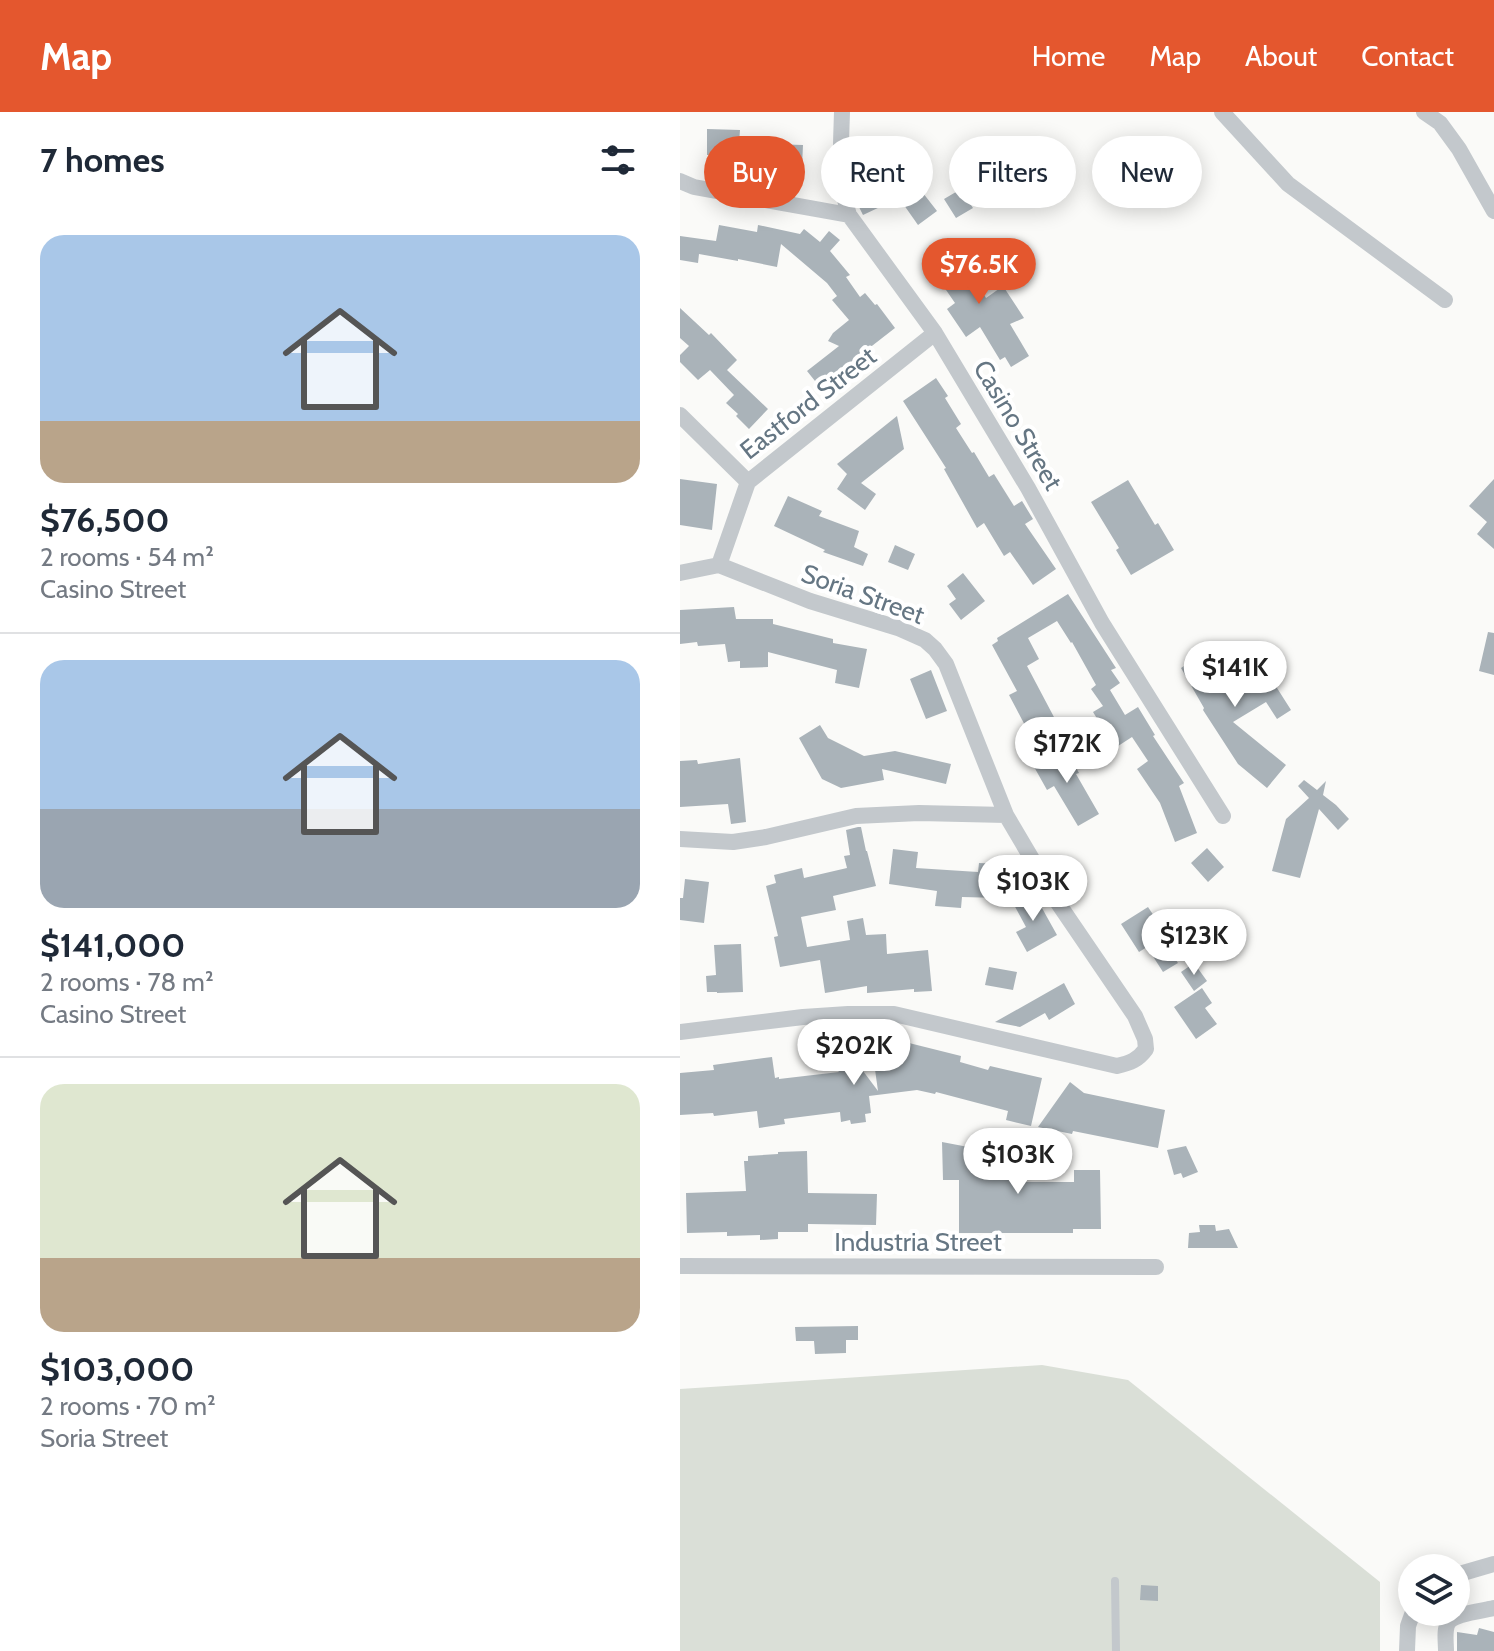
<!DOCTYPE html>
<meta charset="utf-8">
<style>
:root{--surface:#fff;--page:#f2f2f3;--text:#1f2937;--muted:#747a83;--line:#e0e1e3;--accent:#e4572e}
body{margin:0;font-family:Cabin,sans-serif;background:var(--page);color:var(--text);height:100vh;display:flex;flex-direction:column;font-size:30px;white-space:nowrap}
*{box-sizing:border-box;margin:0}
p{font-size:26px;color:var(--muted)}
.icon{flex:none;width:44px;height:44px;fill:none;stroke:currentColor;stroke-width:2;stroke-linecap:round;stroke-linejoin:round}
.map{position:relative;flex:1;overflow:hidden}
.sheet{display:flex;flex-direction:column;background:var(--surface);width:680px}
.sheet>*{flex:none}
.banner{position:absolute;left:24px;top:24px;width:670px;height:72px;display:flex;gap:16px}
.controls{position:absolute;left:718px;top:1442px;display:grid;gap:16px}
.controls a{display:grid;place-items:center;width:72px;height:72px;border-radius:50%;background:var(--surface);box-shadow:0 4px 20px #0003;font-size:40px}
.price{position:absolute;translate:-50% -68px;padding:0 18px;border-radius:28px;background:#fff;color:#222;font-size:26px;line-height:52px;filter:drop-shadow(0 2px 4px #0008)}
.price::after{content:'';position:absolute;left:50%;top:48px;width:24px;height:18px;margin-left:-12px;background:inherit;clip-path:polygon(0 0,100% 0,50% 100%)}
.price.on{background:var(--accent);color:#fff}
ul{padding:0;list-style:none}
li{display:grid;align-content:center;gap:16px;height:424px;padding:0 40px}
li+li{border-top:2px solid var(--line)}
li span{display:grid;place-items:center;height:248px;border-radius:24px;color:#555}
li>.icon{margin-inline-start:auto}
span .icon{width:144px;height:144px;fill:#fffc;stroke-width:1}
li b{font-size:34px}
h2{display:flex;justify-content:space-between;align-items:center;height:96px;padding:0 40px;font-size:34px}
.tag{padding:0 28px;border-radius:36px;background:var(--surface);box-shadow:0 4px 20px #0003;font-size:28px;line-height:72px}
.tag.on{background:var(--accent);color:#fff}
header{display:flex;align-items:center;gap:48px;box-sizing:border-box;height:112px;padding:0 40px;background:var(--accent);color:#fff}
header strong{font-size:38px}
nav{display:flex;gap:44px;margin-inline-start:auto;font-size:28px}
main{display:flex;flex:1;min-height:0}
.map>svg:first-child{display:block}
</style>
<header>
<strong>Map</strong>
<nav><a>Home</a><a>Map</a><a>About</a><a>Contact</a></nav>
</header>
<main>
<section class="sheet">
<h2>7 homes<svg class="icon" aria-label="filters" viewBox="0 0 24 24"><path d="M4 7h16M4 17h16"/><circle cx="9" cy="7" r="2"/><circle cx="15" cy="17" r="2"/></svg></h2>
<ul>
<li><span style="background:linear-gradient(#a9c7e8 75%,#b9a48a 0)"><svg class="icon" aria-label="home" viewBox="0 0 24 24"><path d="M3 11l9-7 9 7M6 9v11h12V9"/></svg></span><div><b>$76,500</b><p>2 rooms · 54 m²</p><p>Casino Street</p></div></li>
<li><span style="background:linear-gradient(#a9c7e8 60%,#9aa5b1 0)"><svg class="icon" aria-label="home" viewBox="0 0 24 24"><path d="M3 11l9-7 9 7M6 9v11h12V9"/></svg></span><div><b>$141,000</b><p>2 rooms · 78 m²</p><p>Casino Street</p></div></li>
<li><span style="background:linear-gradient(#dfe7d0 70%,#b9a48a 0)"><svg class="icon" aria-label="home" viewBox="0 0 24 24"><path d="M3 11l9-7 9 7M6 9v11h12V9"/></svg></span><div><b>$103,000</b><p>2 rooms · 70 m²</p><p>Soria Street</p></div></li>
</ul>
</section>
<div class="map">
<svg width="814" height="1539" viewBox="0 0 814 1539">
<rect width="100%" height="100%" fill="#fafaf8"/>
<!-- green -->
<path fill="#dadfd7" d="M362,1253L448,1268L700,1470V1539H0V1277Z"/>
<!-- building -->
<path fill="#aab3b9" d="M27,17L60,18L59,31L123,33L122,54H116V60L97,59L98,55L77,54L78,50L46,49V44L27,43Z
M224,29L236,72L257,99L238,113L219,86L183,103L177,91L211,75L199,37Z
M281,77L293,96L276,106L264,87Z
M39,113L77,120L78,113L120,122L124,117L140,130L149,119L160,128L150,139L170,163L166,165L180,185L185,181L195,193L197,192L215,216L170,251L174,256L143,279L127,259L159,234L148,229L153,221L169,208L152,188L157,184L147,171L101,132L97,155L58,147V149L19,142L18,151L0,148V124L36,129Z
M265,127L297,176L299,175L306,186L323,174L344,206L330,212L349,244L331,255L325,245L320,248L300,215L286,225L267,197L275,191L255,162L260,159L247,139Z
M333,139L343,152L333,161L322,148Z
M0,196L29,223L31,221L57,248L47,258L88,297L69,317L56,304L58,302L46,291L54,283L30,258L18,268L0,250V243L9,234L0,226Z
M256,266L268,284L265,286L281,312L276,316L292,341L294,340L309,365L314,362L334,394L342,389L353,407L345,412L376,457L353,473L330,440L324,444L304,411L297,416L264,357L266,356L223,289Z
M217,304L224,337L181,371L196,382L185,398L157,377L167,362L157,352Z
M0,367L37,372L32,418L0,413Z
M814,367V437L797,422L807,410L789,394Z
M448,368L475,413L478,411L494,438L451,463L436,438L439,436L411,390Z
M108,384L142,399L139,404L179,419L174,435L188,442L183,454L143,440L145,438L94,414Z
M215,433L235,442L228,458L208,450Z
M283,461L305,489L281,508L269,492L276,487L267,474Z
M388,482L436,556L431,558L440,571L430,578L445,603L458,595L475,623L473,624L504,671L499,674L517,721L495,730L480,691L457,657L468,649L452,625L435,636L413,600L423,594L411,577L416,573L392,530L391,531L377,509L348,526L359,547L347,554L375,607L349,621L329,583L337,579L312,533L318,529L317,526Z
M54,495L56,507H93V512L153,527V531L187,537L179,576L155,571L157,558L88,540V555L60,556V549L48,550L45,532L18,534L17,530L0,532V498Z
M808,520L814,521V563L799,559Z
M540,530L569,579L590,565L611,598L597,607L586,590L553,610L606,653L587,676L558,652L523,598L524,596L501,556L510,550L509,548Z
M251,558L267,599L246,607L230,567Z
M140,613L148,626L184,644L215,639L271,652L266,672L202,657L204,668L161,676L142,667L119,626Z
M385,635L399,661L396,662L419,702L398,714L374,674L367,678L353,653Z
M60,646L66,710L51,712L48,692L0,695V649L17,648L18,652Z
M624,668L637,678L646,669L643,683L656,693L669,707L658,718L639,697L620,766L592,759L606,707L629,686L618,674Z
M178,715H181L186,739H187L196,774L153,784L156,798L121,805L127,835L170,828L167,809L183,806L186,823L206,822L207,842L248,838L252,879L234,880V877L187,881V874L145,881L140,848L100,855L94,825L98,824L86,774L96,771L94,763L122,756L124,766L167,756L164,744L170,743L166,718Z
M527,736L544,755L528,770L511,751Z
M213,737L238,740L236,756L298,760L299,751L322,752L320,786L282,785L281,796L255,794L257,779L209,772Z
M5,767L29,770L24,811L0,808V786H3Z
M353,780L377,823L347,840L336,820L346,815L333,791Z
M468,795L476,807L471,810L498,851L483,860L467,835L459,840L441,812Z
M61,832L63,880L37,881V880H27L26,864L36,863L34,833Z
M514,851L527,869L514,879L501,860Z
M309,855L337,860L333,878L305,873Z
M384,871L395,892L369,908L365,901L340,915L315,910Z
M522,876L532,891L525,896L537,912L516,927L494,895Z
M229,931L281,944L280,950L308,958L310,954L362,966L351,1014L326,1008L328,999L256,980L255,982L237,978L189,984L191,1001L185,1002L186,1010L171,1012L170,1008L161,1010L160,1000L104,1007L105,1012L79,1016L77,999L34,1004L33,1001L0,1003V961L34,958L33,953L92,945L95,966L99,965V967L159,960L149,947L165,935L198,979L192,936Z
M390,970L404,981L485,998L478,1036L393,1019L392,1022L358,1015Z
M262,1030L340,1045L343,1070H394V1058H420L421,1117H393V1121H279V1068H263Z
M506,1034L518,1060L503,1066L501,1061L494,1063L487,1038Z
M127,1039L128,1081L197,1082L196,1113L128,1112V1120H98V1127L80,1128V1123L47,1124V1120L7,1121L6,1081L66,1079L64,1049H68V1044L98,1042V1040Z
M519,1113H535L536,1119L549,1117L558,1136H508L509,1121L520,1120Z
M178,1214V1228H166V1241L135,1242L134,1229H116L115,1215Z
M461,1473L478,1474V1489L460,1488Z
M799,1516L814,1520V1539H777V1520L797,1523Z"/>
<g fill="none" stroke-linecap="round" stroke-linejoin="round">
<!-- lane -->
<path stroke="#c3c8cc" stroke-width="8" d="M435,1469L436,1539"/>
<!-- street -->
<path stroke="#c3c8cc" stroke-width="16" d="M162,0C161,35 158,69 169,103L255,221L348,376L422,511L543,704
M542,0L608,72L765,188
M744,0L760,11L779,37L814,99
M0,69L14,75L169,103
M0,303L68,370
M68,370L255,221
M39,453L68,370
M0,461L39,453
M0,727L53,730L86,725L176,704L239,701L326,703
M0,920L123,905L168,902H214L437,954C450,951 458,948 466,937L465,927L455,904L378,791L326,703L266,552L255,537L245,528L218,516L130,489L39,453
M0,1154L476,1155
M776,1463L814,1452
M727,1539L728,1514L733,1500
M766,1539C766,1531 764,1518 768,1511C774,1501 803,1499 814,1496"/>
</g>
<g text-anchor="middle" dominant-baseline="central" stroke-width="8" stroke-linejoin="round" paint-order="stroke">
<!-- street labels -->
<g font-size="26" fill="#657683" stroke="#fff">
<text transform="translate(128 291) rotate(-38)">Eastford Street</text>
<text transform="translate(338 313) rotate(59)">Casino Street</text>
<text transform="translate(183 482) rotate(20)">Soria Street</text>
<text x="238" y="1130">Industria Street</text>
</g>
</g>
</svg>
<div class="controls">
<a><svg class="icon" aria-label="layers" viewBox="0 0 24 24"><path d="M12 4l9 5-9 5-9-5zM3 14l9 5 9-5"/></svg></a>
</div>
<b class="price on" style="left:299px;top:194px">$76.5K</b>
<b class="price" style="left:555px;top:597px">$141K</b>
<b class="price" style="left:387px;top:673px">$172K</b>
<b class="price" style="left:353px;top:811px">$103K</b>
<b class="price" style="left:514px;top:865px">$123K</b>
<b class="price" style="left:174px;top:975px">$202K</b>
<b class="price" style="left:338px;top:1084px">$103K</b>
<div class="banner">
<a class="tag on">Buy</a>
<a class="tag">Rent</a>
<a class="tag">Filters</a>
<a class="tag">New</a>
</div>
</div>
</main>
